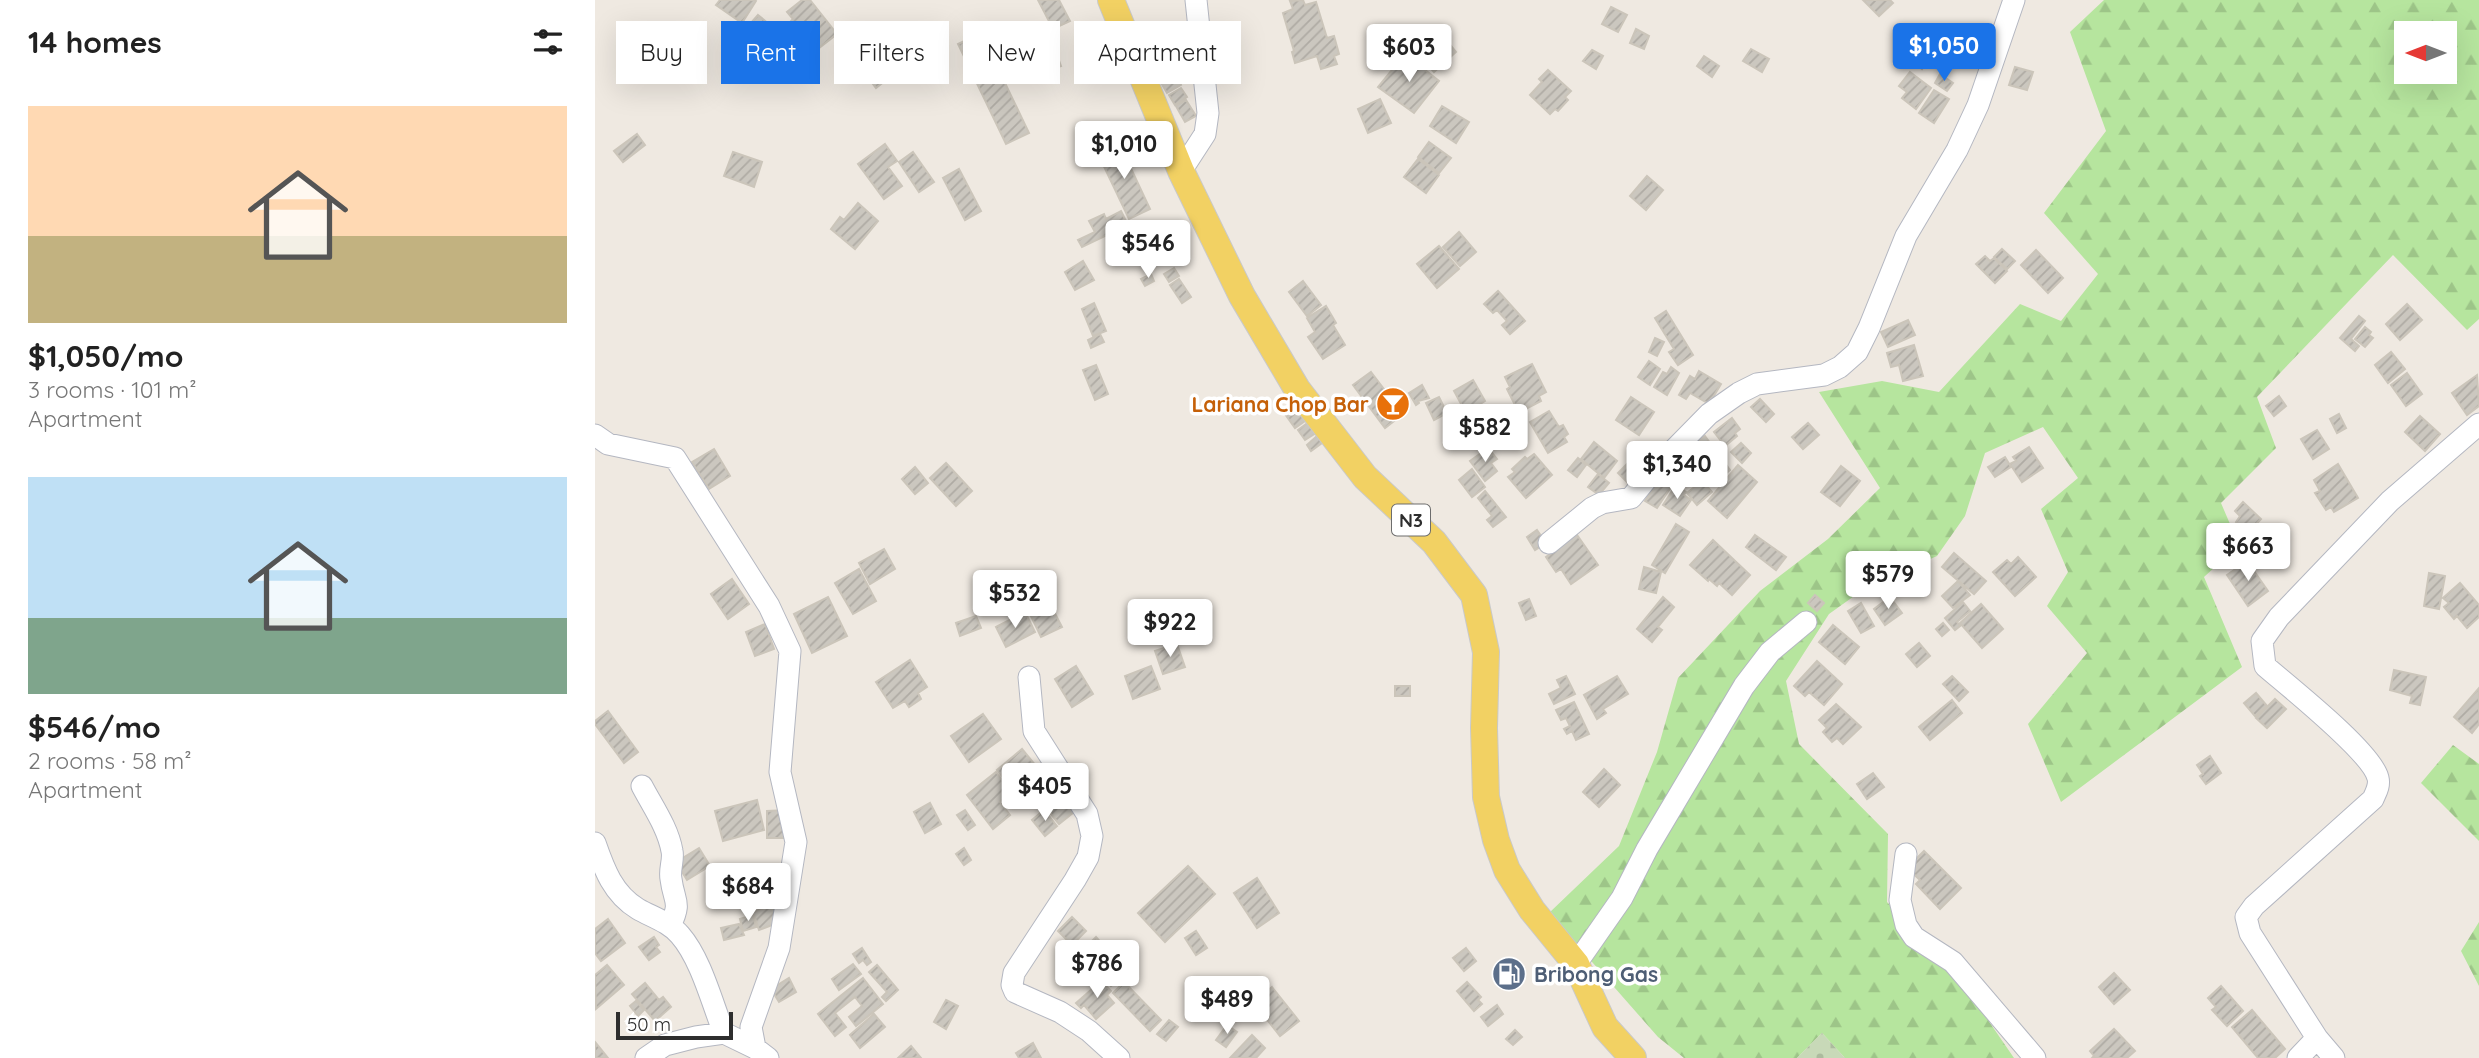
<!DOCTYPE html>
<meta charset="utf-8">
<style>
:root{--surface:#fff;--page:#f2f2f2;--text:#222;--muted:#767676;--accent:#1a73e8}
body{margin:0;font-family:Quicksand,sans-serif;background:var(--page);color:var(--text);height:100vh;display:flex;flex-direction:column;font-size:26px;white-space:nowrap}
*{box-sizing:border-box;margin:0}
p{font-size:23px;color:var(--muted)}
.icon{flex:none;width:38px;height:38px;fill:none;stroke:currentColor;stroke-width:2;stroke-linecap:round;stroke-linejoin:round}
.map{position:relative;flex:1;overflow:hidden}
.panel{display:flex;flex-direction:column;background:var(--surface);width:595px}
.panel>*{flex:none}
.hud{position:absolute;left:21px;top:21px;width:665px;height:63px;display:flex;gap:14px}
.needle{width:46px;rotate:270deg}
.controls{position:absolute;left:1799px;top:21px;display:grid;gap:14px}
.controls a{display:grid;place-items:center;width:63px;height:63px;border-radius:0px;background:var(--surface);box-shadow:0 7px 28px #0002;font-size:35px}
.scale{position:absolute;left:21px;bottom:18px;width:117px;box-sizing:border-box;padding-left:7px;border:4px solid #2e2e2e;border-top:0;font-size:19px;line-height:24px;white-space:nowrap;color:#2e2e2e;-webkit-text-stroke:5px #fff;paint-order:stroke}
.price{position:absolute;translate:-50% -60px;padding:0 16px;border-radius:7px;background:#fff;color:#222;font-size:23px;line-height:46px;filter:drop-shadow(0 2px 4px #0008)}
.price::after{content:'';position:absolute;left:50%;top:42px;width:21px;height:16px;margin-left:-10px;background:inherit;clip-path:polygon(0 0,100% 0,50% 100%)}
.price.on{background:var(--accent);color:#fff}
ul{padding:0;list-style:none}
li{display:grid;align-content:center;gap:14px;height:371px;padding:0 28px}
li span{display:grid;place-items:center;height:217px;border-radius:0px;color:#555}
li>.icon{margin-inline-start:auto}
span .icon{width:126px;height:126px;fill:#fffc;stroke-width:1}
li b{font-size:30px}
h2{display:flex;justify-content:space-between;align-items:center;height:84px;padding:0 28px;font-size:30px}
.chip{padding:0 24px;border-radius:0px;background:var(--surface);box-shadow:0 7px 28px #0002;font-size:24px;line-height:63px}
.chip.on{background:var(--accent);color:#fff}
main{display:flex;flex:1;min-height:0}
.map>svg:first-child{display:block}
</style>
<main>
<section class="panel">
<h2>14 homes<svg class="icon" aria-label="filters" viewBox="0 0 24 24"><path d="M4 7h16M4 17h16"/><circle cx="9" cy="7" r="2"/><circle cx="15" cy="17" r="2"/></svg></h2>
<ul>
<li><span style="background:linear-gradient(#ffd9b3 60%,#c2b280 0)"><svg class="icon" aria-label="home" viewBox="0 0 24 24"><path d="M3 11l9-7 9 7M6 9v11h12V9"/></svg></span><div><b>$1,050/mo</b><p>3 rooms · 101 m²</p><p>Apartment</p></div></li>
<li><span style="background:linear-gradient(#bfe0f5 65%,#7fa58c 0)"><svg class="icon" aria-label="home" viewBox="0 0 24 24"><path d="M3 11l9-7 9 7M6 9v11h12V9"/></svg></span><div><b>$546/mo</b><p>2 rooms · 58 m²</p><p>Apartment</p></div></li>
</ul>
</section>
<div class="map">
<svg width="1884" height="1058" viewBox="0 0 1884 1058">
<defs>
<pattern id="forest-firs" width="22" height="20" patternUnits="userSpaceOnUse" patternTransform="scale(1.75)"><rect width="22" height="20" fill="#b6e59e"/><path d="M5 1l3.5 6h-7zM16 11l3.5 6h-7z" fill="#9dc588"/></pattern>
<pattern id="cemetery-stones" width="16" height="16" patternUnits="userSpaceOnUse" patternTransform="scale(1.75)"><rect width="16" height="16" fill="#c8d9b8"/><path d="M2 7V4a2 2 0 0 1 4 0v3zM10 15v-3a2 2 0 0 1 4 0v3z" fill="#acbb9e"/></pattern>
<pattern id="building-hatch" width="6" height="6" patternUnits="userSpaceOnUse" patternTransform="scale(1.75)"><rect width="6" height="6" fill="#cbc7bf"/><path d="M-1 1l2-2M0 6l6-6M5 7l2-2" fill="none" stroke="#afaba4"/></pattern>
</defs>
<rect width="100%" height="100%" fill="#efe9e1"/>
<!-- forest -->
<path fill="url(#forest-firs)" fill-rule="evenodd" d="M1509,0H1884V319L1872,330L1798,255L1662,397L1681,448L1626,503L1644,545L1609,577L1647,667L1466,802L1433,724L1492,653L1452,606L1473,572L1446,509L1483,478L1448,427L1390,453L1370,516L1342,556L1269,589L1234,614L1191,681L1204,744L1293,834L1292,902L1360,972L1419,1058H1250L1227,1033L1202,1058H1089L1063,1037L954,913L1024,846L1062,752L1083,678L1165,591L1233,539L1285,488L1224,392L1287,381L1344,392L1425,304L1466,321L1503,274L1449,213L1511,131L1475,32ZM1811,33H1850V72H1811Z
M1858,745L1884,764V841L1826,783Z
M1884,922V986L1866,951Z"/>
<!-- cemetery -->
<path fill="url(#cemetery-stones)" d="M1227,1033L1250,1058H1202Z"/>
<!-- building -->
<path fill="url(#building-hatch)" stroke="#cbc5ba" stroke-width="2" d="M125,0H160L161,1L147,23L121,5Z
M207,0H215L242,34L224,48L215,37L210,41L195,22L198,19L192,12Z
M443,0H464L475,21L458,29Z
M708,0L710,5L721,2L732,38L739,36L744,54L739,56L742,64L726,69L722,56L700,63L697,52L699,51L688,13L698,9L695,1Z
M1268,0H1295L1298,3L1284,16Z
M1016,7L1032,15L1023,32L1007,24Z
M163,15L174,24L167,32L156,23Z
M841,28L861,52L839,72L818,48Z
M1041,29L1054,36L1049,49L1035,43Z
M1365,29L1376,35L1371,44L1381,49L1373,63L1353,51Z
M386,33L434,133L411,144L363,44Z
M1318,34L1341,52L1327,69L1305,52Z
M430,41L436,58L420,64L414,47Z
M281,43L302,71L293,81L291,80L281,88L260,60Z
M458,43L466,66L447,72L440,49Z
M1156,49L1174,59L1167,72L1148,61Z
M997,50L1008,56L1001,69L988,61Z
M810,54L844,81L819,113L783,87Z
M1347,55L1358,64L1352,72L1341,64Z
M1109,56L1124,66L1117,77L1102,66Z
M1420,67L1438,72L1432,90L1414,85Z
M953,70L976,91L970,97L973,100L963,111L960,109L955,114L935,95L947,82L944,79Z
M1315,72L1336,88L1321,109L1307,98L1312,92L1304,86Z
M579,73L586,85L572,93L565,81Z
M1345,74L1358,83L1352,91L1340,83Z
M586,88L592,97L580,105L574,95Z
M1339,90L1354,99L1339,123L1324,113Z
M785,99L796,123L773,133L763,109Z
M591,100L601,116L590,122L581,106Z
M847,106L874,122L861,143L835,126Z
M42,134L50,145L28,162L19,151Z
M834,142L856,158L844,173L823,157Z
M524,143L555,209L534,219L503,154Z
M290,144L302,161L293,167L307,186L289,199L263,164Z
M138,152L167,162L159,187L129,176Z
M318,152L339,182L324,192L304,162Z
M823,159L844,175L831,193L809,177Z
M364,169L386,211L370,220L348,178Z
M1052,176L1068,190L1051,210L1035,196Z
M263,203L283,221L260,249L236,229L245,217L249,220Z
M526,211L533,225L487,247L483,240L500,232L494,221L509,214L511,219Z
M864,232L881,252L865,266L848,247Z
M844,246L864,269L842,288L822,264Z
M1407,249L1420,261L1412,269L1399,257Z
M1441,250L1468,278L1453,293L1426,265Z
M1390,256L1395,261L1399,258L1412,271L1400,283L1381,264Z
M488,261L499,280L480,290L470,272Z
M579,268L584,276L574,282L569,274Z
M556,274L559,281L550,286L546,279Z
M584,279L596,297L587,303L575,285Z
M708,281L726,305L712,316L694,292Z
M903,291L930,321L915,334L907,325L912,321L902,310L898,313L889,304Z
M499,303L511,331L498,336L487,309Z
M1812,304L1827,320L1805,340L1791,324Z
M731,306L741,323L738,325L750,345L728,359L713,337L720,332L712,318Z
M1071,311L1098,355L1083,365L1074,352L1079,349L1060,318Z
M1764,316L1770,321L1756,339L1764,346L1760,351L1745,338Z
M1313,320L1320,335L1293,347L1286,332Z
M1770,327L1776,332L1774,335L1778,338L1770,347L1760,339Z
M505,334L509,342L496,348L493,340Z
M1060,338L1069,342L1062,356L1054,352Z
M1319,345L1328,376L1308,381L1304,365L1296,367L1292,353Z
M1796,352L1810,369L1793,383L1780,365Z
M1054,361L1065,369L1055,385L1043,377Z
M937,364L951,392L944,396L946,401L927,411L924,406L921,407L912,389L915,387L910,377Z
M501,365L513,394L500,400L488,370Z
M1076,367L1084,373L1072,395L1059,387L1068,372L1072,374Z
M1104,371L1126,384L1114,404L1095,393L1091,399L1084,395L1095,376L1100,379Z
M776,372L808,414L790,428L758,385Z
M1812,373L1827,394L1811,406L1796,385Z
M1882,375L1884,406L1872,415L1857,393Z
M878,380L890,401L871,413L859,391Z
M827,385L834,398L823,401L824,403L821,405L814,393Z
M1684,396L1691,406L1679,416L1671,406Z
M844,397L852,413L839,420L831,403Z
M1036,397L1059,412L1044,435L1021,420Z
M1165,399L1179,414L1171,422L1156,407Z
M701,407L710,421L700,428L690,414Z
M954,411L964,427L968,425L973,434L969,437L972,442L953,453L935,422Z
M1744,414L1751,428L1742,433L1735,419Z
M1825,416L1845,434L1830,451L1810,432Z
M1137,418L1145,429L1140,433L1142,436L1130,446L1119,432Z
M714,422L721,433L710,440L703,430Z
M1213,423L1224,435L1208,449L1197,437Z
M1722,430L1734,449L1718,459L1706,439Z
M722,436L727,443L716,451L712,445Z
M1110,436L1135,470L1115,486L1089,451Z
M999,442L1022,461L1009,478L986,459Z
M1146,443L1156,453L1147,463L1136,452Z
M1434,447L1448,468L1427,482L1415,464L1421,461L1418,457Z
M893,448L902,459L896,463L902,471L890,481L875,461Z
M119,449L135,476L114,489L97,462Z
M939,454L957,475L931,498L913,477L920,472L917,469L930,457L932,459Z
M1410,457L1416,467L1400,477L1393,467Z
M983,458L991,465L982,477L973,470Z
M351,463L377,491L361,506L335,478Z
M1033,463L1047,477L1038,488L1023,473Z
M1743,464L1763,498L1739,512L1736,507L1731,510L1720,493L1725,491L1719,480Z
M1143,465L1162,482L1132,518L1113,501Z
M1246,466L1265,481L1245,506L1226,492Z
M320,467L333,483L320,494L307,479Z
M877,469L890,487L877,497L864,480Z
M1070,470L1082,478L1062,508L1050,501Z
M1003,474L1014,483L1004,495L993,487Z
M1107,481L1117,492L1102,505L1092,493Z
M1081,485L1091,492L1089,495L1096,500L1085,516L1068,505Z
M890,491L911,517L898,527L892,520L897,516L883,498Z
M1648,502L1666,519L1653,533L1641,522L1645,516L1640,511Z
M1081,524L1094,532L1070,573L1057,565Z
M942,530L951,543L940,550L932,537Z
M980,532L1003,565L976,584L966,569L961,572L951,557L955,554L953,551Z
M1160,535L1191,557L1181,570L1151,547Z
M1118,540L1155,575L1137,595L1124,583L1122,586L1114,579L1113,581L1095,565Z
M289,549L300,569L275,584L264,563Z
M1359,553L1391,581L1379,594L1347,567Z
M1423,557L1441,577L1420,596L1398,572L1412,560L1416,564Z
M1652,561L1673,591L1653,606L1632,575Z
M1049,567L1066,572L1061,593L1044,589Z
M264,569L281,601L258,614L240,583Z
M1834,573L1850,576L1844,609L1829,606Z
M137,579L154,604L133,619L116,594Z
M1363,581L1375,595L1358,608L1347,596Z
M1865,583L1884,605V617L1872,628L1862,616L1859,619L1849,607L1854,603L1848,598Z
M1220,595L1229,603L1222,611L1213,603Z
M233,597L252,636L217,653L199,614Z
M1068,597L1079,607L1063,627L1067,630L1057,642L1042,629Z
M1295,597L1307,613L1290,625L1279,609Z
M934,599L941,616L931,620L924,603Z
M453,600L467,627L446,637L433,610Z
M1368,602L1375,611L1362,622L1365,626L1360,630L1350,618Z
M1266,603L1279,626L1266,633L1253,611Z
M1386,604L1408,629L1387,648L1365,623Z
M430,612L440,632L411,647L401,627Z
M381,616L386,628L365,636L361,623Z
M1348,623L1354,630L1347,636L1341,629Z
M170,624L179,649L160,656L151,632Z
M1238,625L1264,647L1250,664L1224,642Z
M1324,643L1335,656L1322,667L1311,654Z
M582,644L590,667L568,674L560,651Z
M315,660L332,687L323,693L326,699L314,707L310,701L298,708L281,682Z
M1222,661L1247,684L1229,705L1214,692L1210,696L1199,686Z
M481,666L498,694L477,707L460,679Z
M556,666L565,689L538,699L530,676Z
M1799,670L1831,677L1825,705L1815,703L1817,696L1795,690Z
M971,676L980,694L959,704L954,694L966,688L962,680Z
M1022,676L1033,694L1008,709L1011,713L1002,719L989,695Z
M1357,676L1373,692L1364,701L1348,684Z
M800,686H815V696H800Z
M1884,688V724L1877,733L1859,717Z
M1661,693L1672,706L1660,716L1649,703Z
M1680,699L1691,709L1672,728L1661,718Z
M1357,700L1367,713L1335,740L1324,727Z
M979,702L994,734L981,740L977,731L972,734L969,729L975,726L971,718L966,720L961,710Z
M1241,704L1266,727L1248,744L1242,738L1237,742L1228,732L1232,728L1224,720Z
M13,711L43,752L29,763L0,724V721Z
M388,714L406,739L374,762L356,736Z
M427,749L479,812L464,824L429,781L418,790L402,770Z
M1615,756L1626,773L1611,784L1605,776L1608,774L1602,765Z
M1009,769L1025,785L1004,807L988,792Z
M401,772L417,793L405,802L415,815L398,829L372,795Z
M1278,773L1289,787L1272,799L1262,784Z
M162,800L169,830L128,841L120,811Z
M335,803L346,824L330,833L319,812Z
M193,810V838H172V811Z
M370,810L380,825L373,830L362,815Z
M449,810L462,826L450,836L437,820Z
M104,848L115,866L92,880L81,862Z
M369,848L376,860L369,865L361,854Z
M1329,851L1366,888L1345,909L1321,884L1325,880L1312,868Z
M593,866L620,894L570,942L543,913Z
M662,878L684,913L662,928L639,893Z
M182,903L188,921L164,930L158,912Z
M158,915L161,927L148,931L145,919Z
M477,917L491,931L477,945L463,931Z
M13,919L30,943L6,961L0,953V929Z
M144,924L149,935L129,940L126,928Z
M601,931L612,948L601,955L590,938Z
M59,937L64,945L61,947L65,952L54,960L44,947Z
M501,937L508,945L492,959L486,952Z
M267,948L276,962L272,965L268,960L264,963L258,954Z
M871,948L881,961L869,971L858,958Z
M515,955L530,977L516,986L501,964Z
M258,964L266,974L244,990L237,979Z
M12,965L29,985L1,1009L0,975Z
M282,965L303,990L291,1001L287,997L292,992L274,972Z
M1519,973L1535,990L1519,1004L1504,987Z
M194,978L201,992L184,1002L176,989Z
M268,978L288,1004L261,1026L254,1017L267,1006L260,997L240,1013L251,1027L240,1036L223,1014Z
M506,981L516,991L512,995L519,1003L501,1019L489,1005L486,1008L481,1003Z
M529,982L566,1020L555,1031L518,993Z
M872,982L886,997L883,1000L887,1004L879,1011L862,991Z
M50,983L64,1000L68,997L76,1007L60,1021L37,994Z
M1626,986L1648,1011L1632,1026L1617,1010L1621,1007L1613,998Z
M677,987L704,1021L685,1036L658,1002Z
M351,1000L363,1006L351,1029L339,1022Z
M41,1001L49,1010L43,1016L35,1006Z
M902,1005L908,1014L893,1026L886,1017Z
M1657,1010L1690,1049L1680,1058H1663L1637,1027Z
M279,1014L290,1027L265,1048L255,1035Z
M574,1020L583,1027L571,1041L562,1034Z
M632,1025L642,1032L631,1047L621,1040Z
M1519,1029L1540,1051L1532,1058H1497L1499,1056L1495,1051Z
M920,1030L927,1037L918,1045L911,1039Z
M657,1035L670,1048L661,1058H635Z
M0,1042L13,1058H0Z
M438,1043L446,1058H424L421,1053Z
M316,1046L326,1058H303Z"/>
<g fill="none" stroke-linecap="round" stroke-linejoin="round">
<!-- minor casing -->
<g stroke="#b4b7c1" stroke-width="23">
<path id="minor" d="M586,171L610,134L613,113L601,0
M0,435L13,444L80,458L174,606L195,651L185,772L201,842L184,948L156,1027L160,1048
M954,543L997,508L1007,503L1036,498L1058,471L1114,414L1144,393L1162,384L1229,375L1245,367L1262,352L1274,328L1311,236L1362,150L1383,105L1419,0
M434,677L439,731L492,814L497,836L493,857L480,880L419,973L417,985L420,992L465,1012L494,1031L524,1058
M47,786C58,807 73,828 77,851C79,860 74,869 76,879C79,903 87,901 75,926
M0,843C9,869 18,894 43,909C57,917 74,922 85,935C106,959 117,1003 129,1033
M1311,854L1305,900L1311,925L1319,937L1358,962L1440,1058
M981,964L1027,898L1052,849L1149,686L1175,652L1211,622
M51,1058L70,1045L101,1037L129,1033L160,1048L173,1058
M1703,1058L1722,1038
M1739,1058L1722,1038L1655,933L1651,917L1659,906L1778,799C1781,792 1785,786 1783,778C1777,752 1693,686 1670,666L1667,641L1684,617L1795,501L1884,424"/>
</g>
<!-- major casing -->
<g stroke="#c9c9c9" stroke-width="28">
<path id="major" d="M516,0L586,171L647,296L702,389L770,477L839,542L879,595L891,652L889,728L891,797L901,840L912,870L937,910L981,964L1010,1027L1038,1058"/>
</g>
<!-- minor -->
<use href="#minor" stroke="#fff" stroke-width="21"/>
<!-- major -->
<use href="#major" stroke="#f2d163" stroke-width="26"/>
</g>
<!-- icons -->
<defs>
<g id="bar-disc" transform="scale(1.75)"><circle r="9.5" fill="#e8710a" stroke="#fff"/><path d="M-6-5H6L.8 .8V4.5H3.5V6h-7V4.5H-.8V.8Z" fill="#fff"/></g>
<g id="fuel-disc" transform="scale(1.75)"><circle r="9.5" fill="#5c6f8a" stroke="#fff"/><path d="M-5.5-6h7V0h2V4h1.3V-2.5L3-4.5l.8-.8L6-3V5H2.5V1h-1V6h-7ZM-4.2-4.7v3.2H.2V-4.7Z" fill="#fff"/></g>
</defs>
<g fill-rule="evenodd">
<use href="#bar-disc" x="798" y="404"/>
<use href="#fuel-disc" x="914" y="974"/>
</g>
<g text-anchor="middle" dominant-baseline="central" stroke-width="7" stroke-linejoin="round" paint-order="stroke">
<!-- shield labels -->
<rect fill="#fff" stroke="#6d6d6d" stroke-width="2" x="797" y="504.5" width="38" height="31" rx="5"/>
<g font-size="19" font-weight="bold" fill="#2e2e2e">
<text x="816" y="520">N3</text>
</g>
<!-- food labels -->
<g font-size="21" font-weight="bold" fill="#c56008" stroke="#fff" text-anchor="end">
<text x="774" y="404">Lariana Chop Bar</text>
</g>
<!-- service labels -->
<g font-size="21" font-weight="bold" fill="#4e5e75" stroke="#fff" text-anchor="start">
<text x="939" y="974">Bribong Gas</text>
</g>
</g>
</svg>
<div class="controls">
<a><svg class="needle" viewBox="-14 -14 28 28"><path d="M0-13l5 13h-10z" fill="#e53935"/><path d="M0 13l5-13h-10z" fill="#767676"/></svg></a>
</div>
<div class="scale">50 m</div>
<b class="price on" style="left:1349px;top:83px">$1,050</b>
<b class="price" style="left:814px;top:84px">$603</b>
<b class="price" style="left:529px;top:181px">$1,010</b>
<b class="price" style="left:553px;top:280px">$546</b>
<b class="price" style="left:890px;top:464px">$582</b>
<b class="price" style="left:1082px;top:501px">$1,340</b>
<b class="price" style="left:1653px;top:583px">$663</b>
<b class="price" style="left:1293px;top:611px">$579</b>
<b class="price" style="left:420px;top:630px">$532</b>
<b class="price" style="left:575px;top:659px">$922</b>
<b class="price" style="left:450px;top:823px">$405</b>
<b class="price" style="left:153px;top:923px">$684</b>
<b class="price" style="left:502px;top:1000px">$786</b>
<b class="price" style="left:632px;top:1036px">$489</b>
<div class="hud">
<a class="chip">Buy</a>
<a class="chip on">Rent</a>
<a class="chip">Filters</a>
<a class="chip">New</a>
<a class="chip">Apartment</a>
</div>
</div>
</main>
